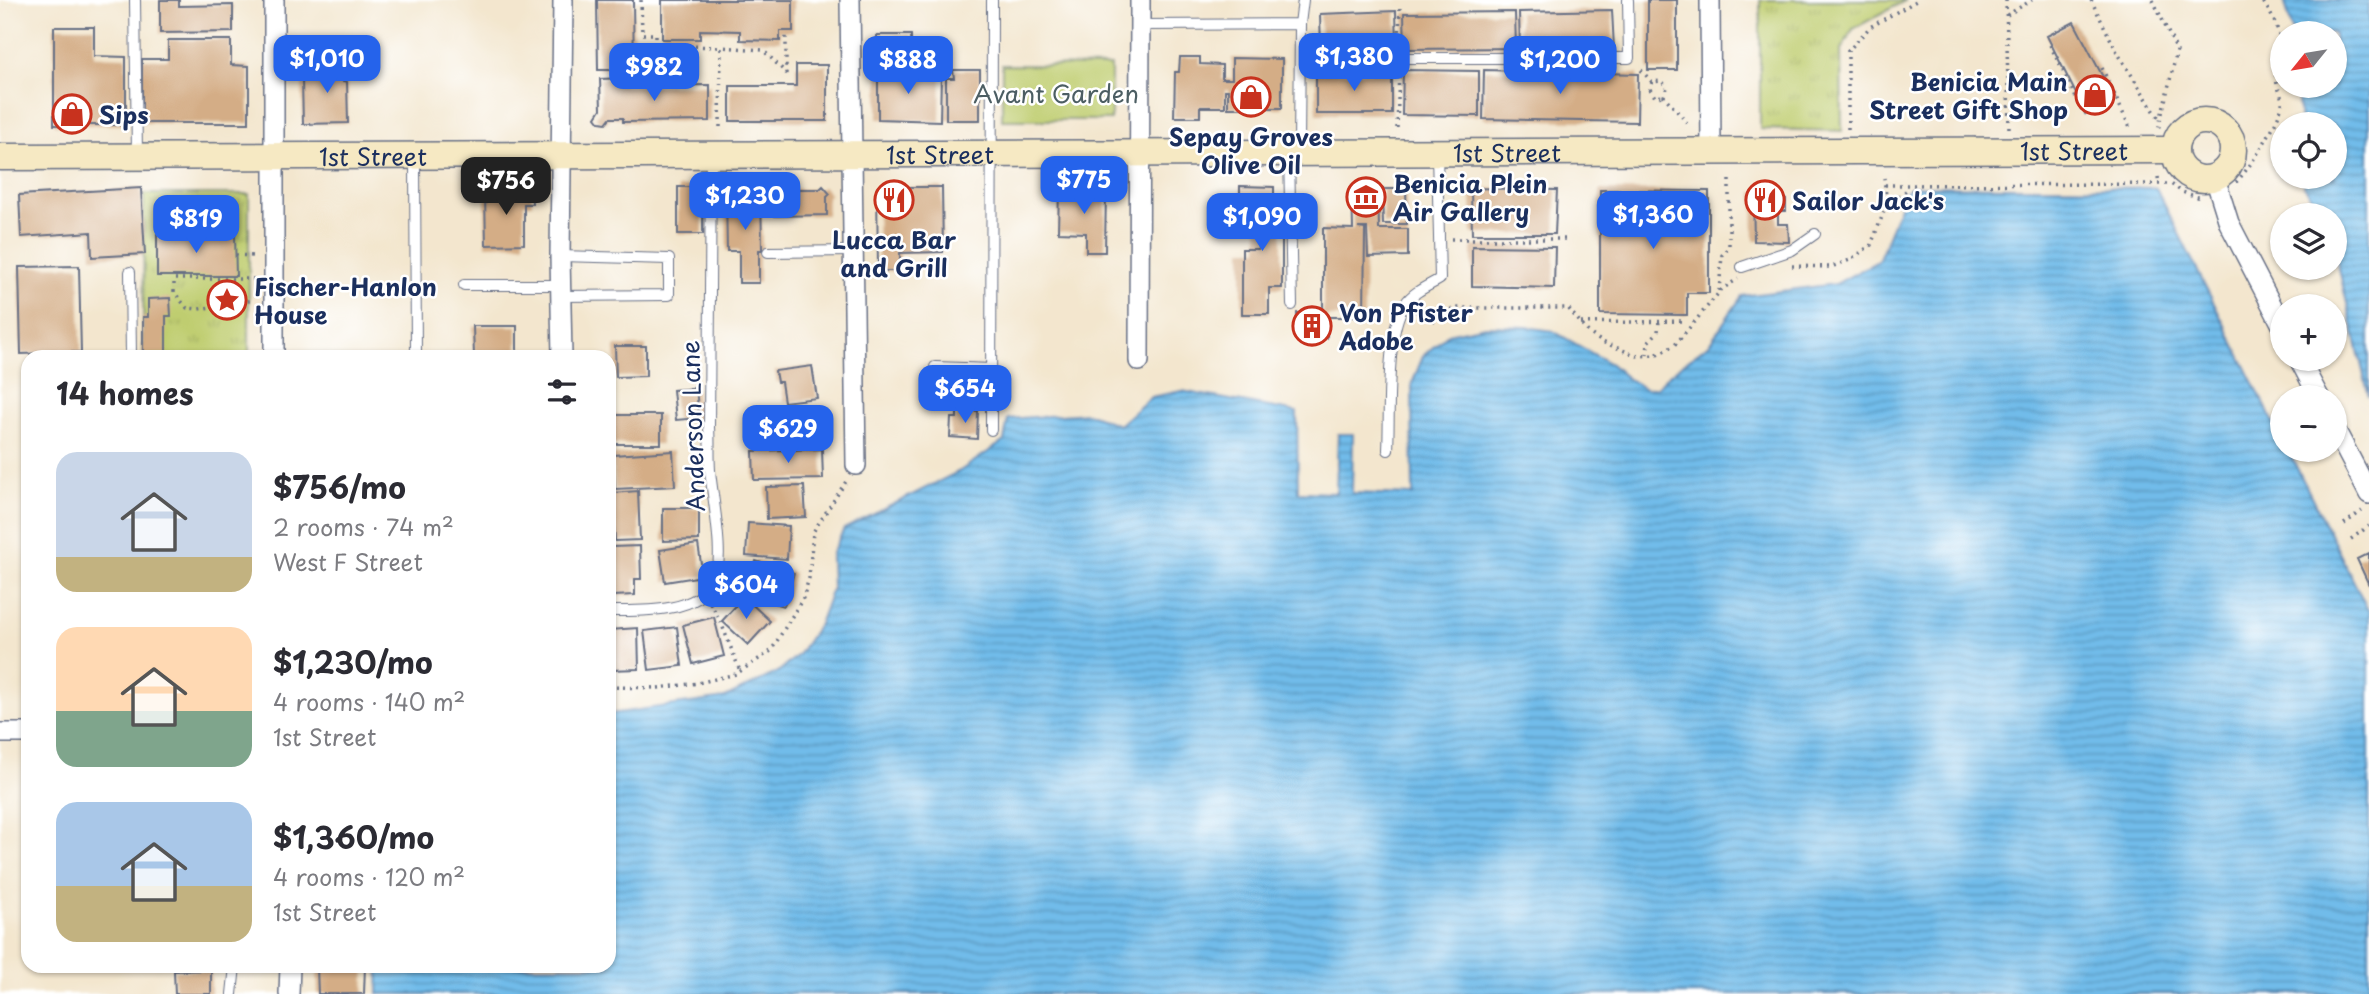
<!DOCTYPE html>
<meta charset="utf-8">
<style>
:root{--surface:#fff;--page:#f7f7f7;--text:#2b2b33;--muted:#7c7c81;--accent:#2563eb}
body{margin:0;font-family:"Playpen Sans",sans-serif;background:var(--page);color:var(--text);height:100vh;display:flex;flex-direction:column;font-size:26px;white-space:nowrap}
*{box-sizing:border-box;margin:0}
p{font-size:23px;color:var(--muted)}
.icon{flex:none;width:38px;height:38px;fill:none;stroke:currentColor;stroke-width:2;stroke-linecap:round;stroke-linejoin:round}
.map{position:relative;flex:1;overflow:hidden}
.side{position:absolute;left:21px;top:350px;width:595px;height:623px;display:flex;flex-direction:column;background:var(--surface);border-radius:21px;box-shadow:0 2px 5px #0004}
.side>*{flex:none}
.needle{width:46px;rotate:240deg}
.tools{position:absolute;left:2270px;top:21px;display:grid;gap:14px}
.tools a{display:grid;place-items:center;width:77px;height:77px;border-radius:50%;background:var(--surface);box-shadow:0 2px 5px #0004;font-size:35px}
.price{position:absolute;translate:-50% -60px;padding:0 16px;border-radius:14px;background:var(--accent);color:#fff;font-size:23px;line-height:46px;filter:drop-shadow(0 2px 4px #0008)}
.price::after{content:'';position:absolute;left:50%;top:42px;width:21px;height:16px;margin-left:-10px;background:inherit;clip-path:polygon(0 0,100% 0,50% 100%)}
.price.current{background:#222;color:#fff}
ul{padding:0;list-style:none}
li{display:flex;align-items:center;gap:21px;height:175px;padding:0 35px}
li span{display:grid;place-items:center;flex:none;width:196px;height:140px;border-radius:21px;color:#555}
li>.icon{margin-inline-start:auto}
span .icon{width:84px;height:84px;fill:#fffc;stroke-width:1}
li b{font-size:30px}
h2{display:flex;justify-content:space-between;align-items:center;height:84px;padding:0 35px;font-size:30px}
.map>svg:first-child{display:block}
</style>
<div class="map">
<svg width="2369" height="994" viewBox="0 0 2369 994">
<defs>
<pattern id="park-tufts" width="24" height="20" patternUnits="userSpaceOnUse" patternTransform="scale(1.75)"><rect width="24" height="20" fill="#bfcd6f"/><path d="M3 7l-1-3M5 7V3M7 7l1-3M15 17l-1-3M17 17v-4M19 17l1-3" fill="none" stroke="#a4b063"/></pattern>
<pattern id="water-rules" width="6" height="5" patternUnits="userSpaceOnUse" patternTransform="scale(1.75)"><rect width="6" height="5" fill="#71bcea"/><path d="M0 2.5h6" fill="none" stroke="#5c99c1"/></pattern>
</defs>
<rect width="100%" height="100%" fill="#fff"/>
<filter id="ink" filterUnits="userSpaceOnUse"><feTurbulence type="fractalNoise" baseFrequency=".0143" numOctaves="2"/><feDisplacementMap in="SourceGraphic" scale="14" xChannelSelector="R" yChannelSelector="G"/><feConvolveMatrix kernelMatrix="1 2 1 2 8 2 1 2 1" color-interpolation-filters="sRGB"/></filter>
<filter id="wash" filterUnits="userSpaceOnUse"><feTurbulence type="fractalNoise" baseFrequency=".00686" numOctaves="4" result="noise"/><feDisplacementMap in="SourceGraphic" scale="28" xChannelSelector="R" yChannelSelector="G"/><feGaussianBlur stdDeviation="1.57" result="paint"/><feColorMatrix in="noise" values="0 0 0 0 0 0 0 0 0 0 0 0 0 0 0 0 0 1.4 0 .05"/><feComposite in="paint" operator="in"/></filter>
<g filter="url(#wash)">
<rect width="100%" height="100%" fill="#f3e6ce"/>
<!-- park -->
<path fill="url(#park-tufts)" stroke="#6d7e66" stroke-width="2" d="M1760,0H1906L1853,29L1841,50L1842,131L1760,129Z
M144,194H249V357H143Z"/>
<!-- garden -->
<path fill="#bfcd6f" stroke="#6d7e66" stroke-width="2" d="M1002,65L1111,66V120H1002Z"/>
<!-- water -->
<path fill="url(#water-rules)" stroke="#4676a4" stroke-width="2" d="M2284,0H2369V397L2335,252L2334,215H2325L2304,186V177H2334V124H2300L2297,86H2334V33H2293Z
M1913,186L2156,188L2282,439V450H2288L2369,612V994H378L379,966H609V714L725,698L778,672L798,655L819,624L832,589L831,555L844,529L960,471L1004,441L1008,419L1087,413L1119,425L1151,397L1182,391L1297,412L1298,492L1336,493L1338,434H1353L1352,493L1413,495L1412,384L1423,356L1448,334L1485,326L1526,327L1553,331L1611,364L1628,379L1646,389L1657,387L1670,374L1709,344L1742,296L1836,284L1878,261L1906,191Z"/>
<g id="blocks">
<!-- building -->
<path fill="#d4ad86" d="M160,0H179V6L233,5V32L160,33Z
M597,0H633L634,70H598Z
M662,0H793V31H780V41L740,40V31L700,30V39H662Z
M1648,0H1677V70H1648Z
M1612,10L1614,48L1520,50L1519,12Z
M1396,11L1397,46L1321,49L1320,14Z
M1515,12L1516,48L1405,49L1404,13Z
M2074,22L2113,96L2084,110L2047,36Z
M54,27H94V56L126,57V125H54Z
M877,35H911V66H884V57H877Z
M168,40H231V65L249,66V123H142V59H168Z
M327,47H341L343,81L347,82L348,123L303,124L302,79L329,83Z
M1180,57H1200V64L1222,65V79H1232V58L1282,59V108H1228V90H1225V107H1200V117H1174L1175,72H1179Z
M796,65H827V121H730V86H796Z
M878,68H900V74L941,75L940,121L878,119Z
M953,70H980V120H946V78H954Z
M1403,70L1479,71V116L1402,115Z
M1484,70L1638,74L1637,122L1483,119Z
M1316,72H1392V114H1316Z
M624,78V86L710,85V121L623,122V118H610L606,123L600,122L596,117L601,109L600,79Z
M823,186L830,194L827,197V215L775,216V189H820Z
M1240,186L1274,187V213H1282V288H1269V314H1242V249H1258V202H1240Z
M1352,186H1378L1379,229H1408V256L1368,257L1367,228H1358L1365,229L1364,317H1327V338L1297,336V313L1323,314V228L1353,229Z
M678,187H703V234H678Z
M877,187H942L943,252L900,253V271H878Z
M141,188L145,254L92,257L91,232L21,237L19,195Z
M531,188L532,204H524V244L486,245L485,194H515V189Z
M1471,188L1557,190L1555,234H1472Z
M1059,189L1106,190L1105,252H1086V233L1058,232Z
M1382,189H1406L1407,224H1383Z
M1600,190L1709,191V293H1687V315L1600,314Z
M726,191H761L762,250H759V283H739V251H727Z
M1753,192H1777V200L1786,199V211H1778V224H1788L1789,242L1754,241Z
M157,234H235L236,276H157Z
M1472,246L1555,247L1554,288L1472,286Z
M79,266L81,352L21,354L19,267Z
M170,298L171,316H166V354L143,355V317H148V299Z
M473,326H517V356H474Z
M615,346H646V376L616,377Z
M812,366L817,398L784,402L781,382H777L775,371Z
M696,388L699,418L676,420L673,390Z
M957,410L978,411L977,439L950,437L951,418H957Z
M610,415H661V444H610Z
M822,449L823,479L754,480L753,451Z
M673,451L675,486L615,489L613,455Z
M804,486L806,517L767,519L766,487Z
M638,491L640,540L615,541L612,493Z
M663,508H699V540L663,541Z
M748,523L789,526L787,559L746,556Z
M698,544L703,576L665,582L660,550Z
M640,546L641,579H635V595L612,596L611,547Z
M2369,553V585L2357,559Z
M756,561L794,573L784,606L746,594Z
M744,597L770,621L748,645L722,621Z
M714,617L724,656L693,664L683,625Z
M677,627L682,666L649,670L644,631Z
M638,628L639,669L609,670V630Z
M317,966H365L364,994H318Z
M211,970V994H175L174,971Z"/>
</g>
</g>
<g filter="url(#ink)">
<use href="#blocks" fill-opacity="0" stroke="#676f85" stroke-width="2"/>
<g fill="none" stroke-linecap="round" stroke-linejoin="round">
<!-- lane casing -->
<g stroke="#676f85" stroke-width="12">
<path id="lane" d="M135,0L137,155
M1141,25L1300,24
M1300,58H1629L1628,0
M1299,152L1300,24L1303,0
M1289,153L1292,305
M415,159L416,357
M768,252L853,251
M560,256L669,259V295L561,296
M1742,267L1792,250L1815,234
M130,272L131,357
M464,285H561
M935,367L992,369
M991,430L992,0
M1388,450C1390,415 1385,332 1405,304C1413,292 1428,286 1440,279L1437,153
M609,611C639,611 696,614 714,582C726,560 712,497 710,470C709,456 710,442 709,427L711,154
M232,994L235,966"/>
</g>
<!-- street casing -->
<g stroke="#676f85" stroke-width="22">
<path id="street" d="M850,0L856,465
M1710,0L1711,152
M2215,178L2229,223L2282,325
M274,357V0
M562,357L560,256L563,0
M2299,359L2319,397
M1139,361L1140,0
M2334,427L2369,494
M0,733H28
M289,994L290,966"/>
</g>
<!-- secondary casing -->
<g stroke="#676f85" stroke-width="29">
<g id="secondary">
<circle cx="2204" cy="150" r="29"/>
<path id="s1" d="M0,157L2175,150"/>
</g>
</g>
<!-- path -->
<path stroke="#676f85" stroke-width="3.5" stroke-dasharray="2 5" stroke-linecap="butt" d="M641,0L642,34H656V45L721,47
M2006,0L2009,129
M2091,0L2117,52L2160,120
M2153,0L2177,51L2158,130
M2007,15L2032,0
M1399,45L1400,4
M2050,45L2084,114L2116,98
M2102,68L2131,130
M1641,70L1652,82L1662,81L1667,88L1664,96L1687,123
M1652,82L1650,89L1655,97L1664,96
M720,127L721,47L763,50L786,73V36
M1397,128L1399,71
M1848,129V51L1870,27L1918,0
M2158,177L2159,184
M2236,182C2249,170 2281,119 2282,103C2282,94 2276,86 2276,77C2276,70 2280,62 2281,55C2283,36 2273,16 2262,0
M1885,185L2171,184L2182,192L2201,198
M1887,204L1906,191L1919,190
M1451,239H1568
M236,255L254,256
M1792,266L1831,267L1850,260L1871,245L1887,204L1884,178
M226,279L228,301
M254,279H174V292L187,308L199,309L254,300
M1719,291L1722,255L1729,248V179
M1415,311L1428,319L1436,321L1454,308H1568L1589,333L1602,342L1638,356L1655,355L1674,346L1722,289L1738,279
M1581,323L1682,321
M1647,355L1648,342L1658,332L1659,321
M2344,524L2362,511
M2351,539L2369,526
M710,603L720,620L740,671
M609,687L658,688L698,683L736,674L771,651L803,598L809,578L813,532L847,480"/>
<!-- lane -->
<use href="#lane" stroke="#fff" stroke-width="10"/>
<!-- street -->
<use href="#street" stroke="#fff" stroke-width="19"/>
<!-- secondary -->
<use href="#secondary" stroke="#f6e9c3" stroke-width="26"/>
</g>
</g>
<!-- icons -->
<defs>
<g id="shop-ring" transform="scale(2.0125)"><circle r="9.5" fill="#fff" stroke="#c8321e" stroke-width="1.5"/><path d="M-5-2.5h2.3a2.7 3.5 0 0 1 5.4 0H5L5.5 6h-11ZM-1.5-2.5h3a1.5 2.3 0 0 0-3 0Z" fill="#c8321e"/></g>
<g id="museum-ring" transform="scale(2.0125)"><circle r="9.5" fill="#fff" stroke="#c8321e" stroke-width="1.5"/><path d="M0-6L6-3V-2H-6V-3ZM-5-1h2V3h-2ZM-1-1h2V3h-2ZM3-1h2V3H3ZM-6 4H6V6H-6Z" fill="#c8321e"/></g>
<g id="restaurant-ring" transform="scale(2.0125)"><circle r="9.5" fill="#fff" stroke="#c8321e" stroke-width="1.5"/><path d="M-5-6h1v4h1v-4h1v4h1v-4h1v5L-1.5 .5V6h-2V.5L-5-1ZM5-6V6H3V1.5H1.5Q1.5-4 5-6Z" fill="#c8321e"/></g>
<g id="sight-ring" transform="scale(2.0125)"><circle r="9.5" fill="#fff" stroke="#c8321e" stroke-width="1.5"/><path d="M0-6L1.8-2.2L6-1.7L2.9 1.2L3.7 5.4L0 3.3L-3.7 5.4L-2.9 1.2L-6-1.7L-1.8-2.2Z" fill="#c8321e"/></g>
<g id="building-ring" transform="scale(2.0125)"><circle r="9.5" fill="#fff" stroke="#c8321e" stroke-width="1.5"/><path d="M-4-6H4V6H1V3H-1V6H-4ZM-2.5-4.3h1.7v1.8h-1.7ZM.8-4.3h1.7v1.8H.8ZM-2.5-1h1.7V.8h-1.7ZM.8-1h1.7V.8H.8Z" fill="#c8321e"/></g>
</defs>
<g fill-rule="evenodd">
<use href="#shop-ring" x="2095" y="95"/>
<use href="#shop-ring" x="1251" y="97"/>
<use href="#shop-ring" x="72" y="114"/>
<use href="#museum-ring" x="1366" y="197"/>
<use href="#restaurant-ring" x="894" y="200"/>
<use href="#restaurant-ring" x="1765" y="200"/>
<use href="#sight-ring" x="227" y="300"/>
<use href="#building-ring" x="1312" y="326"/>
</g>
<g text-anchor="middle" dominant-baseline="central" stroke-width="5" stroke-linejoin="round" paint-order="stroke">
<!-- poi labels -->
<g font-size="24" font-weight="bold" fill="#1b2f5e" stroke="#fff" text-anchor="start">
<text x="2068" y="81" text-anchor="end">Benicia Main<tspan x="2068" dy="28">Street Gift Shop</tspan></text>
<text x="99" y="114">Sips</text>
<text x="1251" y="136" text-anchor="middle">Sepay Groves<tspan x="1251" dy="28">Olive Oil</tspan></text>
<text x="1393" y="183">Benicia Plein<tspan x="1393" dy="28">Air Gallery</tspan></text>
<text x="1792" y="200">Sailor Jack's</text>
<text x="894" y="239" text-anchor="middle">Lucca Bar<tspan x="894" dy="28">and Grill</tspan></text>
<text x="254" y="286">Fischer-Hanlon<tspan x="254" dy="28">House</tspan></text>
<text x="1339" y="312">Von Pfister<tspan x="1339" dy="28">Adobe</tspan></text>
</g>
<!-- park labels -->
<g font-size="24" fill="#4c5e63" stroke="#fff">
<text x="1056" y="93">Avant Garden</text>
</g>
<!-- street labels -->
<g font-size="24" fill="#1b2f5e" stroke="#fff">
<text stroke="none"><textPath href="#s1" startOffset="2074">1st Street</textPath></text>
<text stroke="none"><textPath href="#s1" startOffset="1507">1st Street</textPath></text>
<text stroke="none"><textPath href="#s1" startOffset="940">1st Street</textPath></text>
<text stroke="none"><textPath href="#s1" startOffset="373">1st Street</textPath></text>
<text transform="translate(692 426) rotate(-92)">Anderson Lane</text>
</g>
</g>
</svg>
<div class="tools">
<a><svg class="needle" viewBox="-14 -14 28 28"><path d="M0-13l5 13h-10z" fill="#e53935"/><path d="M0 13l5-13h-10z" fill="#7c7c81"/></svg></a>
<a><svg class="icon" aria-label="locate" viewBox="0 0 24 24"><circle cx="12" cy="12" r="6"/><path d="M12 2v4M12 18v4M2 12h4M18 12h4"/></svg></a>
<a><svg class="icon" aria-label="layers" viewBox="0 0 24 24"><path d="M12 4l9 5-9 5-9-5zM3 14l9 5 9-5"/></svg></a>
<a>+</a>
<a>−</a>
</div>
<b class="price" style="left:1354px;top:93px">$1,380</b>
<b class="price" style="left:327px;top:95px">$1,010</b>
<b class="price" style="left:908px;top:96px">$888</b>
<b class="price" style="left:1560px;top:96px">$1,200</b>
<b class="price" style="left:654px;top:103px">$982</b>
<b class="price" style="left:1084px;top:216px">$775</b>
<b class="price current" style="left:506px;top:217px">$756</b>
<b class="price" style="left:745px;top:232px">$1,230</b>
<b class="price" style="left:1653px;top:251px">$1,360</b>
<b class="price" style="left:1262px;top:253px">$1,090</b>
<b class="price" style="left:196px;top:255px">$819</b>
<b class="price" style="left:965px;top:425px">$654</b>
<b class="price" style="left:788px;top:465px">$629</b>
<b class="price" style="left:746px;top:621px">$604</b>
<section class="side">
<h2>14 homes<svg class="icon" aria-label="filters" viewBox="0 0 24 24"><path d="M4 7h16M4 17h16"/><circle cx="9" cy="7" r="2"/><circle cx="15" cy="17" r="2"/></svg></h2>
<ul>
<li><span style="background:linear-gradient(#c9d6e8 75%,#c2b280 0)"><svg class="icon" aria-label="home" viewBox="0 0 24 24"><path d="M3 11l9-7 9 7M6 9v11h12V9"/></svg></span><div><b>$756/mo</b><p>2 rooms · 74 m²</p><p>West F Street</p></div></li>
<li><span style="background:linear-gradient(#ffd9b3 60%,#7fa58c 0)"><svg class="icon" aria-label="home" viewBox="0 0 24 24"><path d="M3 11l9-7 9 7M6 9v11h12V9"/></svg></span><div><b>$1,230/mo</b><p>4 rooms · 140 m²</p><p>1st Street</p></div></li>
<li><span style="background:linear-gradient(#a9c7e8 60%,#c2b280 0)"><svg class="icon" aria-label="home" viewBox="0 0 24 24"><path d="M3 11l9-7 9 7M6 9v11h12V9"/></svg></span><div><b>$1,360/mo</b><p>4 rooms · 120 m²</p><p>1st Street</p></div></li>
</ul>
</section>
</div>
